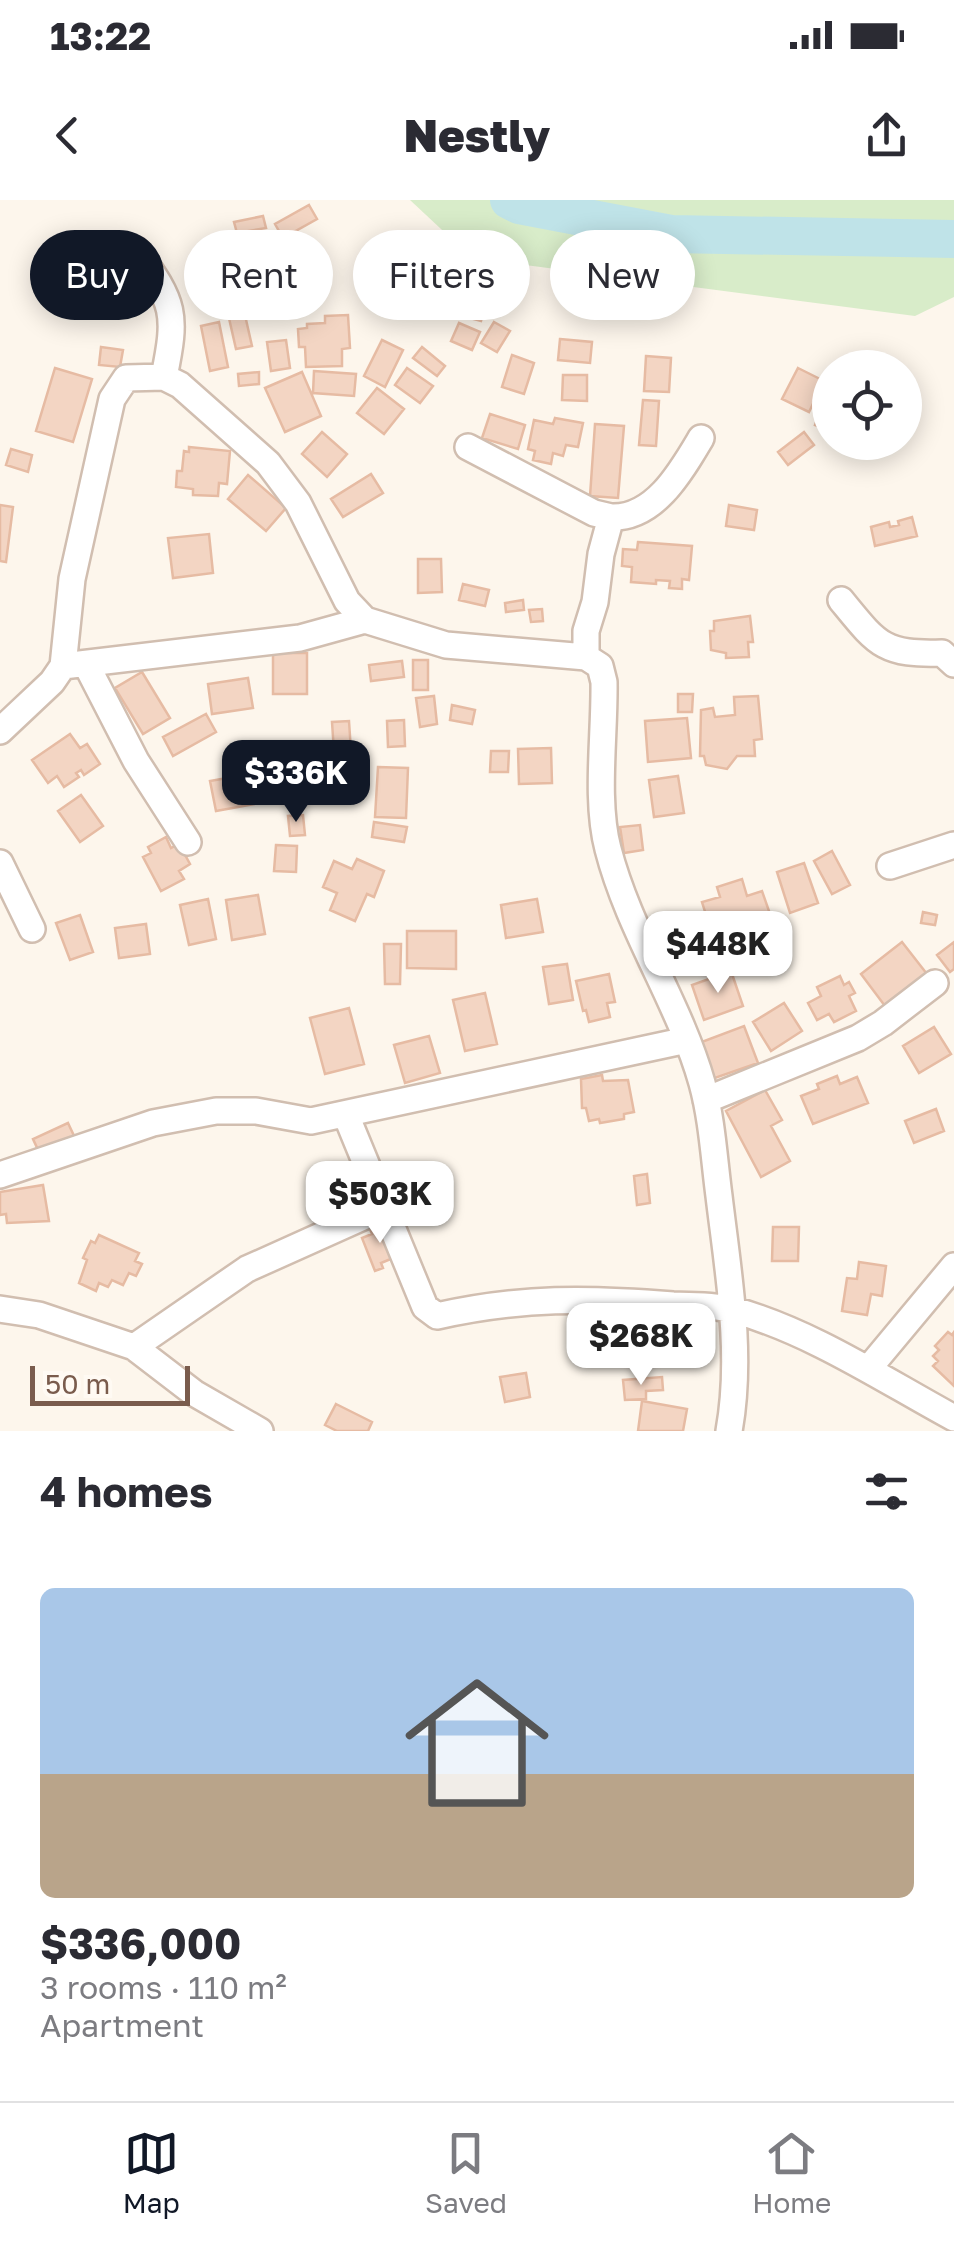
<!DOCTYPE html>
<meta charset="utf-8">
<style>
:root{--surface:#fff;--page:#f7f7f7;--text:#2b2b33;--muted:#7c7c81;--line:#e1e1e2;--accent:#111827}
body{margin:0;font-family:"Golos Text",sans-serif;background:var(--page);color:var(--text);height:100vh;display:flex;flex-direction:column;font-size:38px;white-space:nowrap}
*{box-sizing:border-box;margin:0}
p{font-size:32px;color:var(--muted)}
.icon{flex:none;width:55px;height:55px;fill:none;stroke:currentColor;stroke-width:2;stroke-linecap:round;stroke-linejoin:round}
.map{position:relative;height:1231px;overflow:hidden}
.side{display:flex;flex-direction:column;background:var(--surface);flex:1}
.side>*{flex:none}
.top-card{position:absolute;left:30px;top:30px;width:895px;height:90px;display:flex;gap:20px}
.tools{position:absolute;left:812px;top:150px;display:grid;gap:20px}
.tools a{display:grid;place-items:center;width:110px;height:110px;border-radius:50%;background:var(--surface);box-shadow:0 5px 25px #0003;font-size:50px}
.scale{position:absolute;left:30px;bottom:25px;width:160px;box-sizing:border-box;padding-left:10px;border:5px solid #7a5c4d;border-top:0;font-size:28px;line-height:35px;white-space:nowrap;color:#7a5c4d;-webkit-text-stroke:8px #fffaf3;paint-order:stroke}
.price{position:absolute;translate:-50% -85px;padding:0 22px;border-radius:20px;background:#fff;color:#222;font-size:32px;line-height:65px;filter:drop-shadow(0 2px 5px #0008)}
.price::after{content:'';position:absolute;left:50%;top:60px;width:30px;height:22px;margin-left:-15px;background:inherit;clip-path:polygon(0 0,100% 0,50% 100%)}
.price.current{background:var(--accent);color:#fff}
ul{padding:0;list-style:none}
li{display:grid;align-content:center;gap:20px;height:530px;padding:0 40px}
li span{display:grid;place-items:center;height:310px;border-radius:15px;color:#555}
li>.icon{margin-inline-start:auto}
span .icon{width:180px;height:180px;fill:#fffc;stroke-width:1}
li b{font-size:42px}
h2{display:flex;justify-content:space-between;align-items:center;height:120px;padding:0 40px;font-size:42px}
.tag{padding:0 35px;border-radius:45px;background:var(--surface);box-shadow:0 5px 25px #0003;font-size:35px;line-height:90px}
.tag.current{background:var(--accent);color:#fff}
.status{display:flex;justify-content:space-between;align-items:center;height:70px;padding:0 50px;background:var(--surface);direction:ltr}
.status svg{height:28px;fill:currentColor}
header{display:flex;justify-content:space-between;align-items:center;height:130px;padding:0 40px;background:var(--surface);font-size:45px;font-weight:800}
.dock{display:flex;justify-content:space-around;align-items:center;height:140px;border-top:2px solid var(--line);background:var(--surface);font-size:28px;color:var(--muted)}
.dock a{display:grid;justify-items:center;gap:5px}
.dock .current{color:var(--accent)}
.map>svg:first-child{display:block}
</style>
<div class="status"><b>13:22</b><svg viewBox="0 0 49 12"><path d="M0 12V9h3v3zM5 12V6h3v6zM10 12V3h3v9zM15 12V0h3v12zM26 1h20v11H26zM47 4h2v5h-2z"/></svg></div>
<header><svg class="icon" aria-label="back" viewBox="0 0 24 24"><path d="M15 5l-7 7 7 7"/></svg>Nestly<svg class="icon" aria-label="share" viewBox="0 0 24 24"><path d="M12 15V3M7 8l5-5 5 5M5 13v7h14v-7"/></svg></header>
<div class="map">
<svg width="954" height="1231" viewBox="0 0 954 1231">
<rect width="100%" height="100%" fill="#fdf6ec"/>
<!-- green -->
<path fill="#d8ecc9" d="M410,0H954V97L915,116L472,58Z"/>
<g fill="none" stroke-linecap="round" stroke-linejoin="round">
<!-- river -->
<path stroke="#bfe3e8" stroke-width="38" d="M509,0L519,5L671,34L954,39"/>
</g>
<!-- building -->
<path fill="#f3d5c3" stroke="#e6bba3" stroke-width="2.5" d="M309,5L317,19L283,38L275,24Z
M263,16L266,28L237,33L234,22Z
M248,65L259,83L229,101L219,83Z
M415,73L437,87L428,101L406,88Z
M461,90L488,97L481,121L455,114Z
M242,102L252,146L236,149L226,105Z
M348,115L350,148L342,149V166L306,167L305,147H299L298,129L307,128V124L325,123V116Z
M219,122L228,167L210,171L201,126Z
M494,122L510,131L497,152L481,143Z
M459,123L480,132L472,150L451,141Z
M560,139L592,142L590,163L558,160Z
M286,140L290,168L271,171L267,142Z
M382,140L403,150L385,187L364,176Z
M101,147L123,150L120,167L99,165Z
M422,147L445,166L437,176L413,158Z
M512,155L534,163L524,194L502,187Z
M646,156L671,158L669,192L644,191Z
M55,168L92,179L73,242L36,231Z
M407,168L433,186L420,203L395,185Z
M798,168L824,181L809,212L782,199Z
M314,171L356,174L354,196L313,193Z
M259,172V184L239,186L238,174Z
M302,172L321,216L285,232L265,188Z
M563,175H587V201L562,200Z
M377,188L404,209L384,234L357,213Z
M828,192L830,193V231L815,225Z
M643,200L659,201L656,246L639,245Z
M490,214L525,225L518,249L482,238Z
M555,218L583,223L578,247L566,245L563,256L553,253L551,264L533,260L535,251L528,249L534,220L553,224Z
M595,224L624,226L618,298L590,296Z
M322,232L347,254L327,277L302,254Z
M804,232L814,245L788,265L778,252Z
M189,247L230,251L227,284L219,283L218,296L193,295V289L176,287L177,271H182L184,251L189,252Z
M11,249L32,255L28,272L6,265Z
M371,274L383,293L343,317L331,299Z
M248,275L286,308L266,331L228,299Z
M0,305L13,307L6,362L0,361Z
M729,305L757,310L754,330L726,326Z
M912,317L917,336L875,346L871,327L889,322L890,327L899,325L898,321Z
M209,334L213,373L173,378L168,338Z
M638,342L692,346L689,380L682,379V389L669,388L670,381L656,380V384L631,382L632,367L622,366L623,349L637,350Z
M418,359H441L442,392L418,393Z
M463,384L489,390L485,406L459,400Z
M523,400L524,410L506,412L505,403Z
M542,409L543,421L531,422L529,410Z
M750,416L753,442H748L749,457L726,458V453L711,450L710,431H714V421Z
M273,453H307V494H273Z
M413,460H428V490H413Z
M402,461L404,477L371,481L369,465Z
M142,472L170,518L143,534L115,488Z
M248,478L253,508L212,514L208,484Z
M678,494H693L692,512H678Z
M434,496L437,524L420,527L416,498Z
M758,496L762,539L754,540L755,556H737L727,569L706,565L704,556H700L701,510L713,508L715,517L735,515L734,497Z
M452,505L475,510L472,524L450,520Z
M206,514L216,532L173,556L163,537Z
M687,518L691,558L648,562L645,521Z
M404,520L405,546L388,547L387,521Z
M349,521L351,551L334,552L332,522Z
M70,534L80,548L87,544L100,564L84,575L81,570L76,573L79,577L64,587L57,576L48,583L32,560Z
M551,548L552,583L519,584L518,549Z
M491,551H509L508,572H490Z
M303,559L323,560L321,603L300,602Z
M378,567L408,568L406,618L375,617Z
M255,573L260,603L216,611L210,581Z
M678,576L684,613L654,617L649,580Z
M81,595L103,626L80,642L58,611Z
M303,615L305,635L290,636L288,616Z
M374,622L407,627L404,642L372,637Z
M640,625L643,650L624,653L620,627Z
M166,637L171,648L179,644L190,664L179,671L184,679L161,691L143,657L151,653L148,647Z
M276,645L297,646L296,672L274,671Z
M832,651L850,685L832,694L814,661Z
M357,659L384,671L374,697L367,694L355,721L330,710L337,693L323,687L334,661L352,669Z
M804,663L818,703L790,713L777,672Z
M742,679L747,696L762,691L770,714L754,719L758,732L728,741L724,730L712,734L702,702L720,697L717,687Z
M258,695L265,734L232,740L226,700Z
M208,699L216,739L189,745L180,705Z
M537,699L543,732L506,738L501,705Z
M923,712L937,715L935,725L921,723Z
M80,715L93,752L70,760L56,723Z
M146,724L150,754L119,758L115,728Z
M407,731H456V769L407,768Z
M902,742L927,774L885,806L861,774Z
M954,742V769L950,772L937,755Z
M384,744H401L400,784H385Z
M567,764L573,800L549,804L543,767Z
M731,771L743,806L704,820L692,785Z
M609,774L615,802L607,803L610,817L589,822L586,810L583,811L576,781Z
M840,776L844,785L849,782L855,793L849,796L856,811L834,822L829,814L817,820L808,803L821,796L817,787Z
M485,793L497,844L465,851L453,800Z
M784,803L802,831L771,851L753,822Z
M349,808L364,864L325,874L310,818Z
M744,826L758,863L712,879L699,843Z
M934,827L951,854L919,873L903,846Z
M429,836L440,873L405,883L394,845Z
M602,875L603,881L628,880L634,912L624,914V919L600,923L599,919L589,921L586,908H582L581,879Z
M837,876L840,884L857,877L868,903L813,924L801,896L819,889L817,884Z
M765,890L782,920L771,926L790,961L761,977L726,911Z
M936,909L944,931L914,943L905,921Z
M68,923L75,938L40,954L33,939Z
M647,974L650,1003L637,1005L634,976Z
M43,985L49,1021L7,1023L6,1014L0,1015V992Z
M385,1023L398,1056L381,1063L383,1068L375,1071L362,1038L372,1034L370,1029Z
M773,1027H799L798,1061H772Z
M99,1035L139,1053L135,1061L142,1064L136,1076L129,1073L123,1085L112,1080L108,1087L99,1083L96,1091L79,1083L87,1060L83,1058L91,1041L95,1043Z
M859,1062L886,1066L882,1096L871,1094L867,1115L842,1111L847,1078L857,1079Z
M948,1132L952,1135L954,1132V1186L933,1166L938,1161L933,1156L939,1150L935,1146Z
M526,1173L530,1197L505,1202L500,1177Z
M662,1177L663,1190L646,1191V1199L625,1200L623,1180Z
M642,1201L687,1209L683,1231H638Z
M336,1204L372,1222L368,1231H337L325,1225Z"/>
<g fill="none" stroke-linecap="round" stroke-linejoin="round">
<!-- minor casing -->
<g stroke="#d1beb0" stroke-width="30">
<path id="minor" d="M164,177L180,185L268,263L298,303L347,401L365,420L446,445L586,457V431L595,402L601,354L611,317C655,319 682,270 701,238
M468,247L594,313L611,317
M841,400C877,444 883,455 942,453L954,464
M586,457L600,466L604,482C605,534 595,600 608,649C629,731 679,802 702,883C712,919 714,958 719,996C728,1072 743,1154 729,1231
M86,464L136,561L188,642
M63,466L300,438L365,420
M0,531L52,482L63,466L72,379L112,199L126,178L164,177C177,113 175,104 136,50
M0,663L32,729
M890,666L954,645
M706,900L858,838L883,823L935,783
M346,915L425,1107L437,1116C522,1097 588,1098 673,1105C693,1106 716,1105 734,1110C814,1133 882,1179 954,1218
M0,975L153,923L216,911H256L311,921L687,840
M0,1109L39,1115L134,1147L194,1193L260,1231
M134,1147L247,1069L385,1007
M869,1168L954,1066"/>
</g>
<!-- minor -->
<use href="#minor" stroke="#fff" stroke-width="25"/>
</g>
</svg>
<div class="tools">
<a><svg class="icon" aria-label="locate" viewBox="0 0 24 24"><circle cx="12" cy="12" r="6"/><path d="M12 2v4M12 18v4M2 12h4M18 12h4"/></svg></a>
</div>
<div class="scale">50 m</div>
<b class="price current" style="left:296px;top:625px">$336K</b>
<b class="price" style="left:718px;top:796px">$448K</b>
<b class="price" style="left:380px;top:1046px">$503K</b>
<b class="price" style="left:641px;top:1188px">$268K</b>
<div class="top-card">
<a class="tag current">Buy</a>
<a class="tag">Rent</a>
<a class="tag">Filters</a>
<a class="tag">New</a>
</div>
</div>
<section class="side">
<h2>4 homes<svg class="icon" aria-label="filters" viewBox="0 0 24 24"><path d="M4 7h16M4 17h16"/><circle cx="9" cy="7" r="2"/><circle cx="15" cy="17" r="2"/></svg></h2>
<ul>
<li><span style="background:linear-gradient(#a9c7e8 60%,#b9a48a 0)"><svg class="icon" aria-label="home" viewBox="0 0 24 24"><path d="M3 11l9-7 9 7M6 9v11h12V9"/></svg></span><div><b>$336,000</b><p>3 rooms · 110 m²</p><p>Apartment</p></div></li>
</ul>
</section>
<nav class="dock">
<a class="current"><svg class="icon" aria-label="map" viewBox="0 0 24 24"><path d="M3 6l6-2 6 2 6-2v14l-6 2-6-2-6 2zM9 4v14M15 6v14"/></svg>Map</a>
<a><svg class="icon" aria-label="saved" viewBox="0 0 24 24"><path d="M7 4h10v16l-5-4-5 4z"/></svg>Saved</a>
<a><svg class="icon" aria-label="home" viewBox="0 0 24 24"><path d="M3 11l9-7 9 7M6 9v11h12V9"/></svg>Home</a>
</nav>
